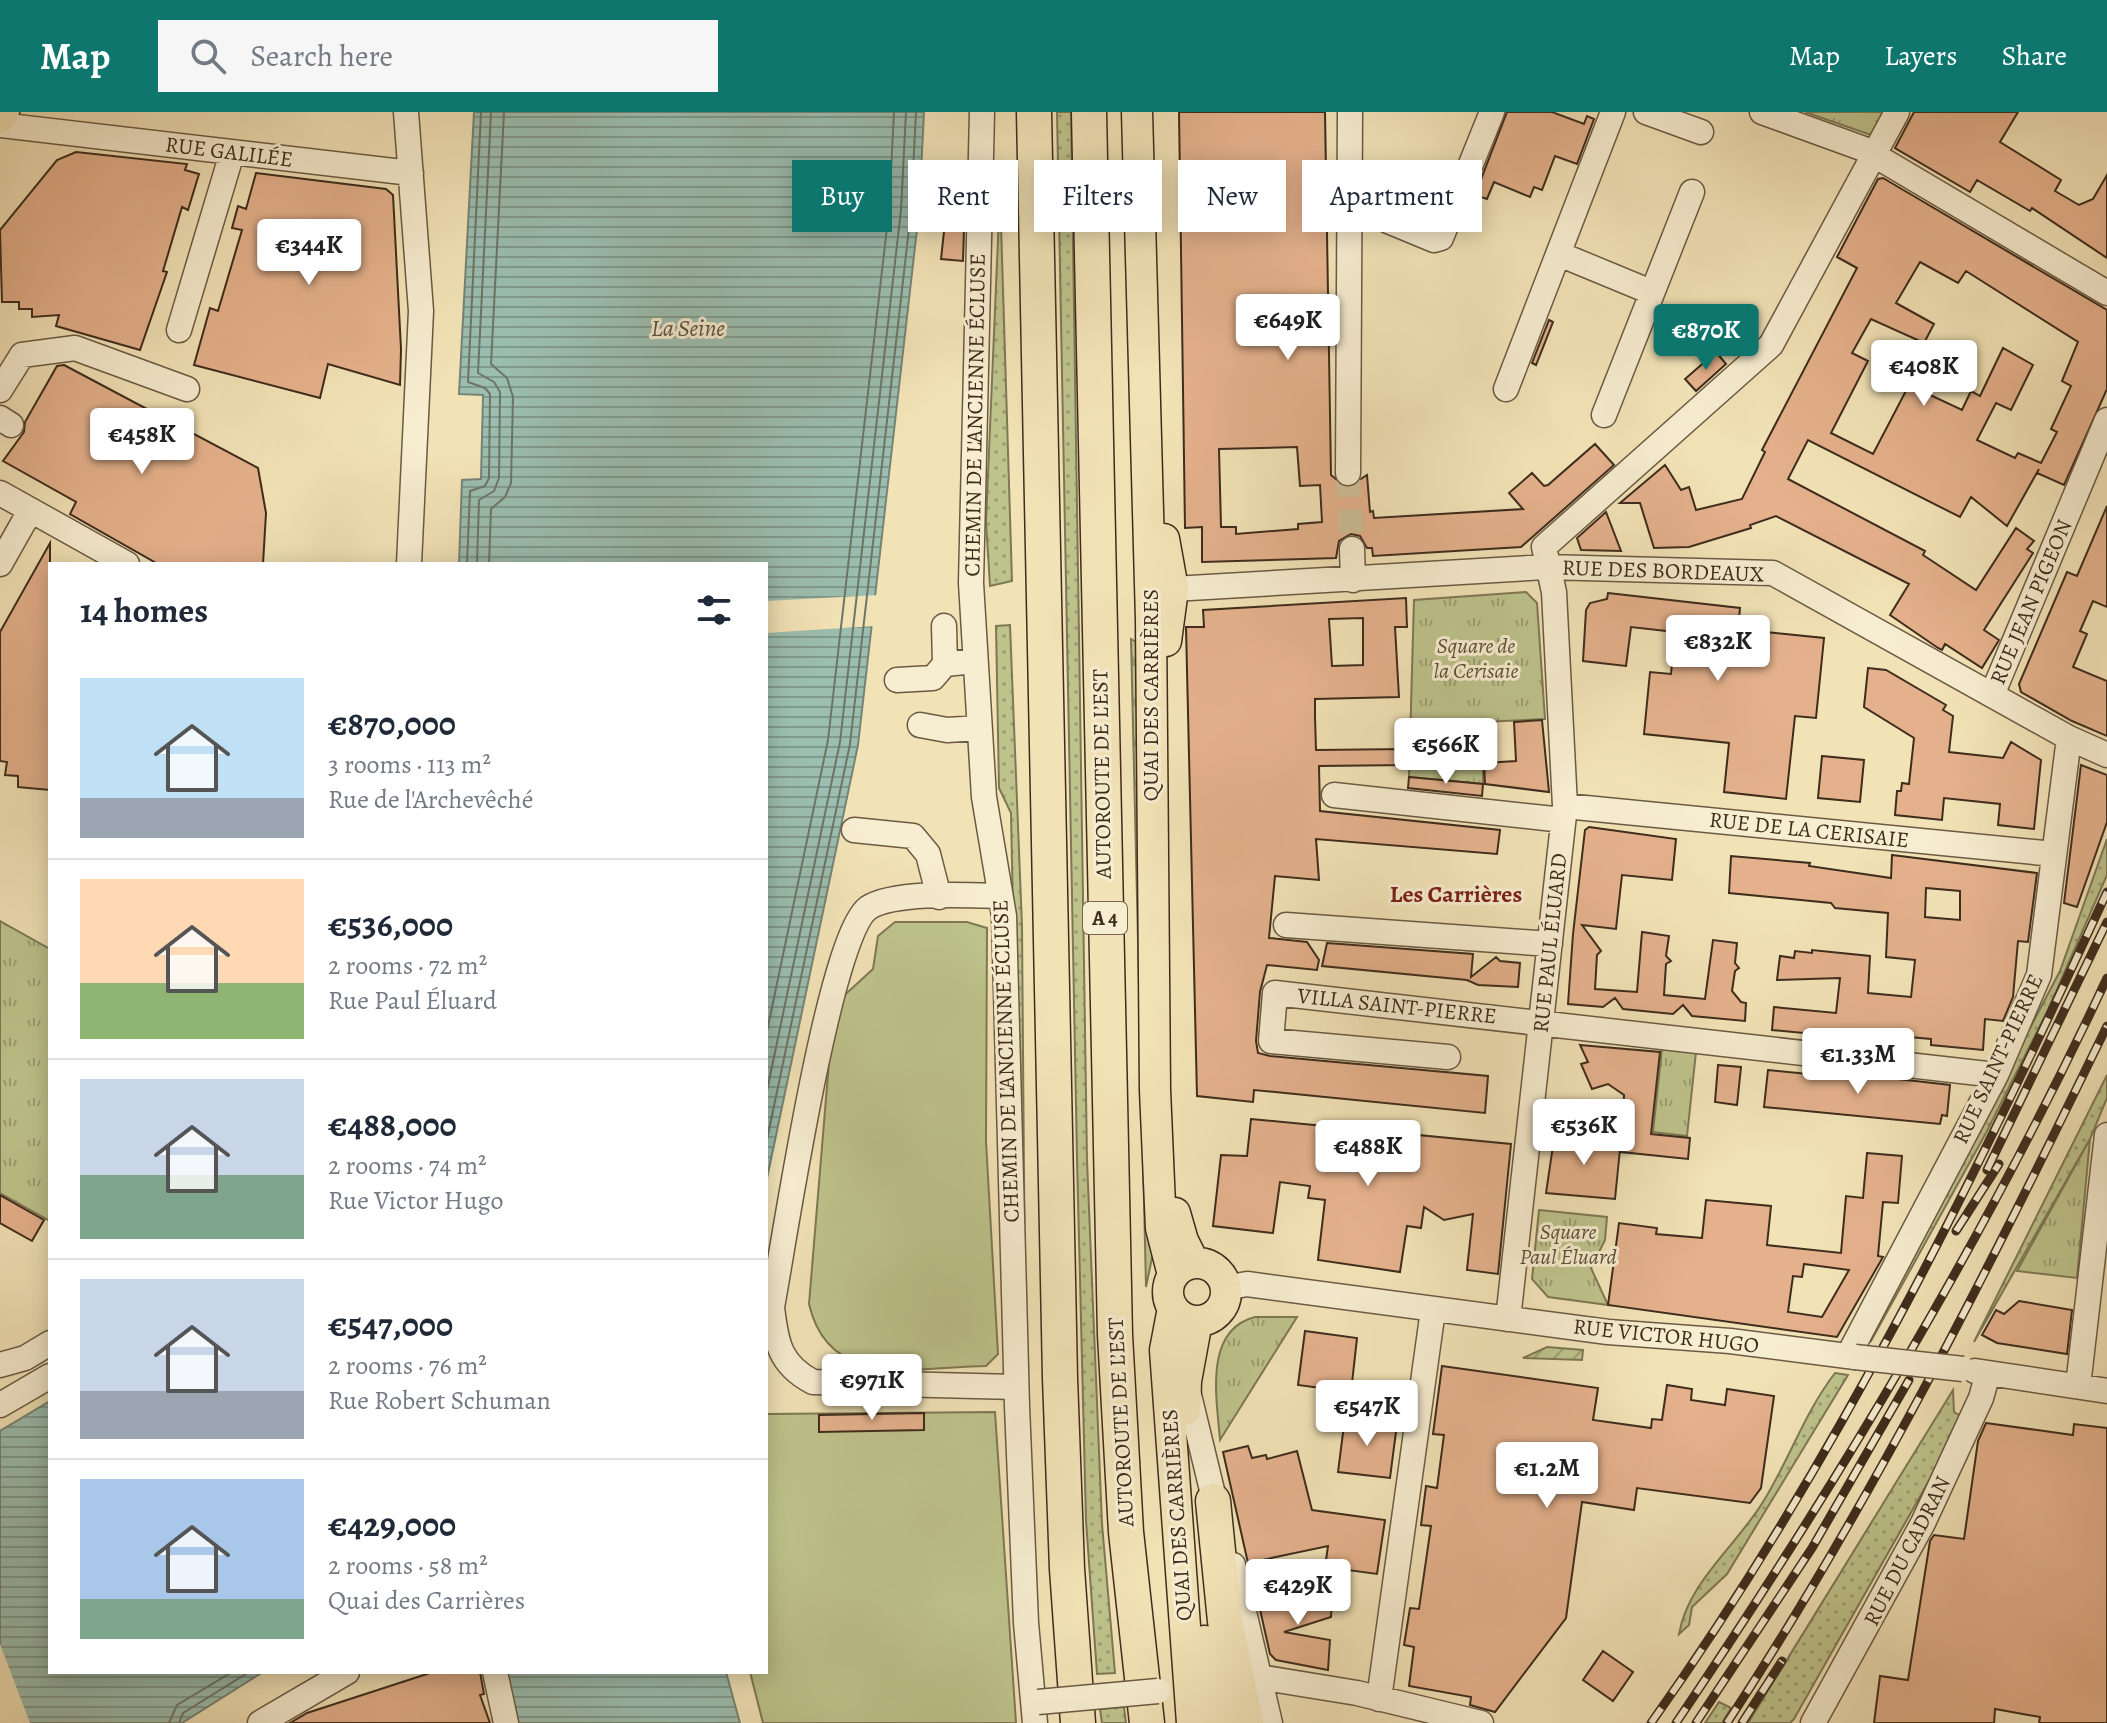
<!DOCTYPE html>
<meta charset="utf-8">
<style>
:root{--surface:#fff;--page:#f6f6f7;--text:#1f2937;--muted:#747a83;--line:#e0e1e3;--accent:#0f766e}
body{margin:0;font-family:Alegreya,serif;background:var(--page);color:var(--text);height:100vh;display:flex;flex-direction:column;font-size:30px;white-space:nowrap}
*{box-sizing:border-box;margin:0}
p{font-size:26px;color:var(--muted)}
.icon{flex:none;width:44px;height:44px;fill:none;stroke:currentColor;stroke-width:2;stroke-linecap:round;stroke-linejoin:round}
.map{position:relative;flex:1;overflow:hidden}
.side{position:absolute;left:48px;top:450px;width:720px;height:1112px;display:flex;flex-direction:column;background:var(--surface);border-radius:0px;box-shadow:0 4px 20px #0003}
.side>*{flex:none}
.banner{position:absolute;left:792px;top:48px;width:760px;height:72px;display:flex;gap:16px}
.price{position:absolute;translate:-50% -68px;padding:0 18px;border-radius:8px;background:#fff;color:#222;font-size:26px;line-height:52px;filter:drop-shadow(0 2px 4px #0008)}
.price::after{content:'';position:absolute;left:50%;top:48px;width:24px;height:18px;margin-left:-12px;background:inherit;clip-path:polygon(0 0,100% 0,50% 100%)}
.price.on{background:var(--accent);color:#fff}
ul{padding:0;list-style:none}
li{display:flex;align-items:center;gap:24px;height:200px;padding:0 32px}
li+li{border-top:2px solid var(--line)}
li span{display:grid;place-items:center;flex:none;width:224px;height:160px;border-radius:0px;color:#555}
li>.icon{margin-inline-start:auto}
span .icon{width:96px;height:96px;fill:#fffc;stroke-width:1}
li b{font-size:34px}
h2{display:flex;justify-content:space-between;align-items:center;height:96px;padding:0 32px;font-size:34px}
.tag{padding:0 28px;border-radius:0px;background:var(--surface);box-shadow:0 4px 20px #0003;font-size:28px;line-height:72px}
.tag.on{background:var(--accent);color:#fff}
header{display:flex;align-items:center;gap:48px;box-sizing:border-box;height:112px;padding:0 40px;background:var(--accent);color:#fff}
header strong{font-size:38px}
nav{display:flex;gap:44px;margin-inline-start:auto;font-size:28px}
.search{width:560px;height:72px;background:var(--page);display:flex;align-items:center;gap:20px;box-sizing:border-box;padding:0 28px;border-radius:0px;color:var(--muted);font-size:30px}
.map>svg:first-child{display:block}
</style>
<header>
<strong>Map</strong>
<div class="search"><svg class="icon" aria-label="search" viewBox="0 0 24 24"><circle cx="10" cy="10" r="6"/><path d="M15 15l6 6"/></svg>Search here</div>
<nav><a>Map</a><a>Layers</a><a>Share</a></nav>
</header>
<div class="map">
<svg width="2107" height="1611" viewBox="0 0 2107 1611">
<defs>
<pattern id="grass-dots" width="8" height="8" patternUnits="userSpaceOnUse" patternTransform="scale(2)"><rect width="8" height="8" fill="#bec38c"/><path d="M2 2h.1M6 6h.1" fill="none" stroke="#9c9f72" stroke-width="1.8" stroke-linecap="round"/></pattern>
<pattern id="forest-firs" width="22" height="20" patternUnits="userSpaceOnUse" patternTransform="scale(2)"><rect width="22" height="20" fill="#bec38c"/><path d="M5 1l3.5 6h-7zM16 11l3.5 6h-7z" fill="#9c9f72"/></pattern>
<pattern id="park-tufts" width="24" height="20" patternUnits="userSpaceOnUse" patternTransform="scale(2)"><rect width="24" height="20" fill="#bec38c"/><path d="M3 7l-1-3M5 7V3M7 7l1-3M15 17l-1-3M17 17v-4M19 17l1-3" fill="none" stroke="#9c9f72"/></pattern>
<pattern id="garden-furrows" width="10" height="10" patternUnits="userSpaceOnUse" patternTransform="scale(2)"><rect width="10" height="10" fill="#bec38c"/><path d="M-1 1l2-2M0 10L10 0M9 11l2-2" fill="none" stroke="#9c9f72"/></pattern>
<pattern id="water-rules" width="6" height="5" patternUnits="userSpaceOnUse" patternTransform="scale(2)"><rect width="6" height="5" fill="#9bbeb0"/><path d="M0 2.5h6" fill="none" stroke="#809b8e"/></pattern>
</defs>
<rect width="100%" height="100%" fill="#f2e3b7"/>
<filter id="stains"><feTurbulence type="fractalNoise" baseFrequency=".0025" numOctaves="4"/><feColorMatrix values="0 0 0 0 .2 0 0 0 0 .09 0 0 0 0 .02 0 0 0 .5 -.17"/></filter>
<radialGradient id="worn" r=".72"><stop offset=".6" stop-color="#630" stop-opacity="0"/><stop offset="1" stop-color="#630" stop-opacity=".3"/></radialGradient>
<!-- grass -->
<path fill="url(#grass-dots)" stroke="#7e7854" stroke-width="2" d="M1057,0H1071L1087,1048L1102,1412L1115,1561L1097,1562L1086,1409L1077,1046Z
M1000,80L1012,469L990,474L986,410Z
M1010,513L1022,814L1025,1189L1019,1099L1011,701L999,676L996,514Z
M2107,727V763L2048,898L1986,1021L1871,1229L1867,1226L2060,859Z
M2107,963V986L2090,1027L1974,1230Z
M1835,1261L1848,1263L1727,1462L1692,1495L1689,1513L1679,1522C1688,1470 1736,1434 1763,1390C1789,1348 1805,1300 1835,1261Z
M1953,1278L1954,1300L1959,1303L1973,1291L1794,1607L1790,1611H1748Z
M1719,1590L1731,1596L1722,1611H1705Z
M1124,1595L1126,1611H1102L1100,1597Z"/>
<!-- forest -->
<path fill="url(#forest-firs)" stroke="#7e7854" stroke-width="2" d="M1131,527L1138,531L1160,1107L1146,1175Z"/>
<!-- park -->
<path fill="url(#park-tufts)" stroke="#7e7854" stroke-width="2" d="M1805,0H1883L1871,23Z
M1526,480L1537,491L1545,607L1483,610V672L1409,665L1414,488Z
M0,809L50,837V1109L0,1081Z
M1662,936L1696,940L1687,1024L1653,1020Z
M2090,1027L2077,1166L2017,1159Z
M1539,1098L1607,1105L1605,1128L1591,1156L1608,1193L1548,1185L1532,1167Z
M1255,1205H1297L1220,1328C1217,1288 1203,1218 1255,1205Z"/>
<!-- garden -->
<path fill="url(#garden-furrows)" stroke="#7e7854" stroke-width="2" d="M1547,1235L1583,1238L1582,1248L1523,1246Z"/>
<!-- pitch -->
<path fill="#bec38c" stroke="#7e7854" stroke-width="2" d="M895,810H967L987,816L986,1029L998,1242L986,1254C917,1255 829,1279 809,1192L832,914L837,890L873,857L878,824Z
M995,1300L1016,1611H763L750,1560H766V1302Z"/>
<!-- water -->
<path fill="url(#water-rules)" stroke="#768475" stroke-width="2" d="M474,0H924L919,100L858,633L766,1071V452H459L462,368L481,367L483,283L459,282Z
M50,1289V1560H263L182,1611H0V1319Z
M504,1560H726L740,1611H517Z"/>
<!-- pier -->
<path fill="#f2e3b7" d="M879,483L875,514L766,521V489Z
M0,1532L30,1611H0Z"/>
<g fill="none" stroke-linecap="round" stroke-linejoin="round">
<!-- shore -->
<path stroke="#6c7566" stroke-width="2" d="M467,452L470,379L485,374L489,366L490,282L485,276L468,270L481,0
M477,452L479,388L494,379L499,366L500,280L494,270L478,261L491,0
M489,452L491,397L505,385L511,371L513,285L507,266L491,252L504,0
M766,924L828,628L889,98L894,0
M766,983L840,630L901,98L906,0
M766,1032L850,632L911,99L916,0
M169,1611L177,1593L232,1560
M179,1611L183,1601L249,1560"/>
</g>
<!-- building -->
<path fill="#e4b18c" stroke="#3e2c1c" stroke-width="2" fill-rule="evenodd" d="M1179,0H1325L1331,363L1347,376L1367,363L1370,400L1373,399L1374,406L1523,397L1509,381L1532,361L1544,374L1548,373L1595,332L1614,353L1521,435L1373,444L1372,436H1367L1360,424L1351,422L1339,429L1336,446L1202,450V415L1185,416ZM1297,335L1300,374L1320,373L1322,410L1298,412V417L1236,422V415H1221L1219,337Z
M1507,0H1552L1584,12L1587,4L1594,7L1577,52L1555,44L1542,78L1534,75L1530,85L1494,70L1487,87L1475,83Z
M1914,0H2018L2000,30L2061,68L2055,79L2079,93L2093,87L2107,63V146L2032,96L2030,99L1977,68L1970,80L1895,36Z
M76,40L187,52L185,58L199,62L188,98L182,95L163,159L167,160L140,238L56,214L59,203L32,205V197H19V190H2L0,118L57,48Z
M256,61L386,77L393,83L401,237L400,273L328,252L320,286L194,253L210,196L218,199L242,118L232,116L238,94L246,97Z
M1883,66L2107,198V277L2064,373L2037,361L2039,357L2007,414L1971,385L1960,405L1808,328L1788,367L1925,439L1923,443L1976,478L2016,416L2034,429L2027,437L2033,441L1984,518L1999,528L1982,556L1945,532L1942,538L1938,536L1890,503L1909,472L1776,404L1750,413L1751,416L1689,435L1654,436L1640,391H1620L1665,353L1681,378L1689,375L1696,398L1742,387L1765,340L1762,338L1857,156L1837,145L1878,67ZM1920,150L1958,171L1966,159L2078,230L2062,269L2071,274L2051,317L2057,320L2041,351L2018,341L2015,346L1977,328L1996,291L2011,298L2033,253L2003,236L1980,284L1971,279L1962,298L1909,273L1873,342L1831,321L1868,249L1852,241L1871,207L1924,231L1934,212L1896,191Z
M948,83L965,84L963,149L941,147Z
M1549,208L1553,210L1536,253L1532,251Z
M1716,240L1726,252L1696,279L1685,267Z
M64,253L258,356L266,401L263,452H158L70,402L76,390L3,349L24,320L25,310L57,254Z
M2107,394V495L2093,489L2080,519L2087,522L2073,555L2107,569V624L2072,609L2021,580L2019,572L2067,460L2077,464Z
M1606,400L1621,439L1581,438L1577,426Z
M50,431V678L18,675V664L5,663L7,650L0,649V520Z
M1608,481L1740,496L1738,517L1824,526L1816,606L1795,604L1786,687L1724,680L1729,631L1644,622L1650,560L1671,562L1675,520L1631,515L1626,554L1583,549L1586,498L1590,491L1607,487Z
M1406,486L1407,515H1395L1399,585L1315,587V604L1316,638L1407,637L1408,653L1319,654L1320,699L1500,718L1497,742L1316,727L1319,768L1275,764L1269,826L1307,830L1319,848L1317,858L1267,853L1260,880L1256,929L1258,941L1270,944L1488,964L1485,1001L1254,978L1253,990L1197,984L1186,515H1204L1203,498ZM1363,506V553L1332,554L1329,507Z
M1868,556L1886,558L1946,593L1943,598L1953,604L1949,640L2003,646L2011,630L2041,648L2034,717L1998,713L2000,692L1944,686L1942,708L1895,703L1897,679H1901L1902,671L1909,672L1914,626L1864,595Z
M1542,608L1549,680L1485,672L1484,651L1516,649L1514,610Z
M1822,644L1864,648L1860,690L1818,686Z
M2081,653L2107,663V710L2077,795L2064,791Z
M1409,665L1483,672L1482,684L1408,676Z
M1589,715L1676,727L1672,768L1622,763L1616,817L1582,813L1601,839L1597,843L1595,877L1637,880L1642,820L1669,824L1666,844L1671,849L1666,852L1664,883L1705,887L1713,828L1737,831L1735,851L1739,856L1735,859L1732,879L1741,890L1746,891L1745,909L1692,904L1683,893L1673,902L1623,897L1615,886L1603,895L1568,892L1573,822L1585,718Z
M1892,743L2037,761L2028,830L2018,829L2013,885L2003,909L1985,907L1983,938L1931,933V927L1864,921V927L1772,918L1774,895L1836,901L1840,866L1777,868L1780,844L1794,846L1795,839L1812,841V838L1870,844L1868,881L1911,885L1915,848L1886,845L1888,801L1835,796L1831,791L1729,781L1731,744L1810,751L1809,754L1891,766ZM1926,776L1960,779V808L1925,805Z
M1327,831L1473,842L1471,865L1496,845L1500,849L1520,851L1518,875L1478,873L1467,868L1322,854Z
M1580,933L1660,940L1651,1022L1690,1026L1688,1047L1621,1040L1624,983L1608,972L1592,977L1581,952L1588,950Z
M1718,953L1741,955L1737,993L1715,990Z
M1768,958L1828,964V959L1950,973L1947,1004L1942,1003L1940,1012L1764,995Z
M1251,1007L1511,1032L1498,1162L1467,1158L1473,1102L1444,1108L1424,1095L1421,1116L1407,1114L1400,1160L1318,1148L1325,1088L1308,1086L1310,1074L1280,1070L1273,1121L1213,1114L1221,1043L1247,1044Z
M1555,1020L1579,1023L1580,1027H1621L1615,1087L1546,1081Z
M1867,1041L1902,1044L1898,1091L1883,1090L1878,1144L1883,1145L1837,1225L1608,1193L1619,1111L1657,1116L1656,1122L1702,1126L1706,1088L1771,1094L1767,1133L1841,1141L1846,1084L1863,1086ZM1804,1152L1849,1158L1822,1205L1788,1200L1793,1164L1802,1165Z
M0,1083L44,1108L32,1129L0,1111Z
M2019,1189L2072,1198L2067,1242L1997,1231L1982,1223L1996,1198L2004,1202Z
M1305,1219L1357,1226L1351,1280L1298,1273Z
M1442,1254L1598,1276L1593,1308L1651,1316L1652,1307L1662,1308L1667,1273L1692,1277L1691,1288L1725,1293L1727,1277L1774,1284L1761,1376L1750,1391L1637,1376L1634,1398L1582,1390L1566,1506L1495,1600L1470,1593L1471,1585L1409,1574L1414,1535L1404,1533L1410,1496L1419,1497L1431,1414L1421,1413L1426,1374L1437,1376L1444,1323L1433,1322Z
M924,1301V1318L819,1320V1303Z
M1345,1305L1397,1312L1390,1366L1338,1360Z
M1986,1311L2073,1323L2074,1312L2107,1316V1611H2039L2040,1605L1995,1597L1994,1611H1874L1880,1564L1908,1568L1930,1429L1934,1423L1964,1427L1978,1329Z
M1248,1334L1252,1346L1266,1343L1267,1347L1297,1339L1312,1398L1385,1408L1377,1462L1325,1455L1328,1434L1248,1451L1223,1340Z
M1333,1471L1331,1505L1284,1520L1330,1528L1328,1558L1276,1548L1270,1542L1259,1493Z
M1603,1539L1633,1560L1613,1589L1583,1568Z
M433,1560H480L484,1582L480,1583L490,1611H290L307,1601Z"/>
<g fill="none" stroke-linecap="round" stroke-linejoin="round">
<!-- minor-tunnel -->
<path stroke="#cebe98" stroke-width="24" stroke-dasharray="24 12" stroke-linecap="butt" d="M1348,361L1352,437"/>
<!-- minor casing -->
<g stroke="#6b5a43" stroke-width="27">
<path id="minor" d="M406,0L421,199L409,452
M982,0L971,471L984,685L1004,804L1017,1294L1026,1511L1035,1611
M1646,0L1701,20
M1762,0L1864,37L2107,181
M0,13L411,61
M1388,109L1434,128L1441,126L1492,0
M1559,142L1651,180
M179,218L232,41
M1506,277L1613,0
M0,278L22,243L75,236L187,277
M1604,303L1692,80
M0,306L11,313
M1348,361L1350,0
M0,381L127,452
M1352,437L1353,468
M0,452L30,399
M1173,477L1546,455L1773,461L2069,626L2107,643
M944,514L945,552
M897,568L933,566L945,552L975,549
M1992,583L2107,308
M920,613L947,618L979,616
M1334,683L1563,708
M1565,694L2054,742
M854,718L913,724L928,742L939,785
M1000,784C969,783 893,779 868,796C829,825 784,1131 772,1195C776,1231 780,1253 813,1270L1016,1275
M1286,813L1550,832
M1448,945L1271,929L1275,881L1996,963
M1225,1176L1247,1172L1608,1220L1730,1229L1855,1245
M1508,1207L1565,694L1554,480L1544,435L1771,233L1897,0
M1848,1244L1996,963L2039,863L2069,626
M0,1253L25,1246L50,1231
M1975,1259L2107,1279
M2078,1274L2107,1023
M1188,1279L1218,1403
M0,1293L50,1264
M1233,1453L1270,1611
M495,1560L506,1611
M1259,1565L1357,1581L1481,1611
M1379,1587L1433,1198
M260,1611L347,1560
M1813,1611L1923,1411L1981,1286L1988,1261"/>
</g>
<!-- major casing -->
<g stroke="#3e2c1c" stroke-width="33">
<path id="major" d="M1137,0L1151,508L1155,978L1161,1116L1173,1163
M0,6L4,0
M1164,427L1173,477L1166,529
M1175,1101L1183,1129L1194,1151
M1168 1180a29 29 0 1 1 58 0a29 29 0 1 1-58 0Z
M1173,1196L1165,1238L1192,1611
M1185,1298L1186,1269L1197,1209
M1205,1529L1214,1611"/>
</g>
<!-- highway casing -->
<g stroke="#3e2c1c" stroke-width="37">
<path id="highway" d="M1034,0L1060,1266L1067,1457L1078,1611
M1089,0L1115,1223L1126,1420L1147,1611
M1213,1389L1225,1509L1246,1611"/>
</g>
<!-- minor -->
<use href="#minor" stroke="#f7edd0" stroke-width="24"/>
<!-- major -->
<use href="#major" stroke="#f2e3b7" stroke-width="30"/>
<!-- highway -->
<use href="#highway" stroke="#f2e3b7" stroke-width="34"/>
<!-- rail casing -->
<g stroke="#3e2c1c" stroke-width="9">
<path id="rail" d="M1987,1058L2107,810
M1956,1119L1999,1052
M1651,1611C1835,1353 1975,1067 2107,780
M1676,1611C1837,1372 1985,1127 2107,866
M1696,1611L1812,1436L1909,1268
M1727,1611C1872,1390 1992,1151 2107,914
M1742,1611L1782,1549"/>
</g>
<!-- rail -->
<use href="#rail" stroke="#f7edd0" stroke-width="6" stroke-dasharray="18" stroke-linecap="butt"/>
<!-- minor-bridge casing -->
<g stroke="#6b5a43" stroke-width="27" stroke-linecap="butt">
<path id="minor-bridge" d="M1855,1245L1963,1257
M1038,1590L1158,1579"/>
</g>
<!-- minor-bridge -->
<use href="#minor-bridge" stroke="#f7edd0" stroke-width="24"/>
</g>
<g text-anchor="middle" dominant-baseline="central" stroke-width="6" stroke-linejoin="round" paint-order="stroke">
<!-- shield labels -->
<rect fill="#f7edd0" stroke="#766652" stroke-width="2" x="1083" y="790" width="44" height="32" rx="6"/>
<g font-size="20" font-weight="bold" fill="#3e2c1c">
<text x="1105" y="806">A 4</text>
</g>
<!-- street labels -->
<g font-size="22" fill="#3e2c1c" stroke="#f7edd0">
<text transform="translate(229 40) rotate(7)">RUE GALILÉE</text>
<text transform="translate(975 303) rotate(-89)">CHEMIN DE L'ANCIENNE ÉCLUSE</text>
<text transform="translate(1663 459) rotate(2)">RUE DES BORDEAUX</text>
<text transform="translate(2031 490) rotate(-67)">RUE JEAN PIGEON</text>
<text transform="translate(1151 583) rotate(-90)">QUAI DES CARRIÈRES</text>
<text transform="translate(1102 662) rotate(-91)">AUTOROUTE DE L’EST</text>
<text transform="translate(1809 718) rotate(6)">RUE DE LA CERISAIE</text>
<text transform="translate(1550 831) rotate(-84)">RUE PAUL ÉLUARD</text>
<text transform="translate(1397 894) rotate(6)">VILLA SAINT-PIERRE</text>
<text transform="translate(1998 947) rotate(-65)">RUE SAINT-PIERRE</text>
<text transform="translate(1006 949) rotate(-92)">CHEMIN DE L'ANCIENNE ÉCLUSE</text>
<text transform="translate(1666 1224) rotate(6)">RUE VICTOR HUGO</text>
<text transform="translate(1121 1310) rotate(-93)">AUTOROUTE DE L’EST</text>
<text transform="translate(1177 1403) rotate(-94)">QUAI DES CARRIÈRES</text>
<text transform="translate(1907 1439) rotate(-63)">RUE DU CADRAN</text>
</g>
<!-- park labels -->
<g font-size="22" font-style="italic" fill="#5e5238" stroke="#f7edd0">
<text x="1476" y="534">Square de<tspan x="1476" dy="25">la Cerisaie</tspan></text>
<text x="1568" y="1120">Square<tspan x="1568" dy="25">Paul Éluard</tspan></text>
</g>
<!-- water labels -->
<g font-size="24" font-style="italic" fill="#555041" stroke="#f7edd0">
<text x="688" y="216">La Seine</text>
</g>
<!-- neighbourhood labels -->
<g font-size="24" font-weight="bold" fill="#7a1f14" stroke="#f7edd0">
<text x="1456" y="782">Les Carrières</text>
</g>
</g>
<rect width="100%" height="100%" filter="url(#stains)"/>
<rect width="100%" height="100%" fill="url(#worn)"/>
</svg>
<b class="price" style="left:309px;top:175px">€344K</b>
<b class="price" style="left:1288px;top:250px">€649K</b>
<b class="price on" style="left:1706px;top:260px">€870K</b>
<b class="price" style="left:1924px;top:296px">€408K</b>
<b class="price" style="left:142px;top:364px">€458K</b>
<b class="price" style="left:1718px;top:571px">€832K</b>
<b class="price" style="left:1446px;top:674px">€566K</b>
<b class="price" style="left:1858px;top:984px">€1.33M</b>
<b class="price" style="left:1584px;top:1055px">€536K</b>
<b class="price" style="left:1368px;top:1076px">€488K</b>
<b class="price" style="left:872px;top:1310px">€971K</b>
<b class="price" style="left:1367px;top:1336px">€547K</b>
<b class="price" style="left:1547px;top:1398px">€1.2M</b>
<b class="price" style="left:1298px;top:1515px">€429K</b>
<div class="banner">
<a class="tag on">Buy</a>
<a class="tag">Rent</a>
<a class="tag">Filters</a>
<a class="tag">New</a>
<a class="tag">Apartment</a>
</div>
<section class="side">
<h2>14 homes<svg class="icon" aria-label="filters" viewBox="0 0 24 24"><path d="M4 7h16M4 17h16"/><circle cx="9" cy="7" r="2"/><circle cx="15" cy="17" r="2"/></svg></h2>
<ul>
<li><span style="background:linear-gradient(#bfe0f5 75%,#9aa5b1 0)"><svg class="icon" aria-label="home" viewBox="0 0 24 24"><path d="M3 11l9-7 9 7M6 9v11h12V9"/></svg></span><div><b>€870,000</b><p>3 rooms · 113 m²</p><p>Rue de l'Archevêché</p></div></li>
<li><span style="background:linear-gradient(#ffd9b3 65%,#8fb573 0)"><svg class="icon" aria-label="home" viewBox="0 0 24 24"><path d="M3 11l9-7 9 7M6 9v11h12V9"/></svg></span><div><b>€536,000</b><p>2 rooms · 72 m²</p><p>Rue Paul Éluard</p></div></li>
<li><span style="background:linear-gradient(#c9d6e8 60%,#7fa58c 0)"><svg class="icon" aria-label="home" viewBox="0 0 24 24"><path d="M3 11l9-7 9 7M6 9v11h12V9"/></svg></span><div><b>€488,000</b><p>2 rooms · 74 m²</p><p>Rue Victor Hugo</p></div></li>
<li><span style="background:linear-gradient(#c9d6e8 70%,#9aa5b1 0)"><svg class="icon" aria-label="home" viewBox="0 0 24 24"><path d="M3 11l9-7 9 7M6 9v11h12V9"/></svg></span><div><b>€547,000</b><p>2 rooms · 76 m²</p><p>Rue Robert Schuman</p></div></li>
<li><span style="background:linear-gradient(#a9c7e8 75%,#7fa58c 0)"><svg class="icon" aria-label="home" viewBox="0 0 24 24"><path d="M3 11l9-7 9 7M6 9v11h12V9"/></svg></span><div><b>€429,000</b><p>2 rooms · 58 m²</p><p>Quai des Carrières</p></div></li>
</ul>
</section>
</div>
